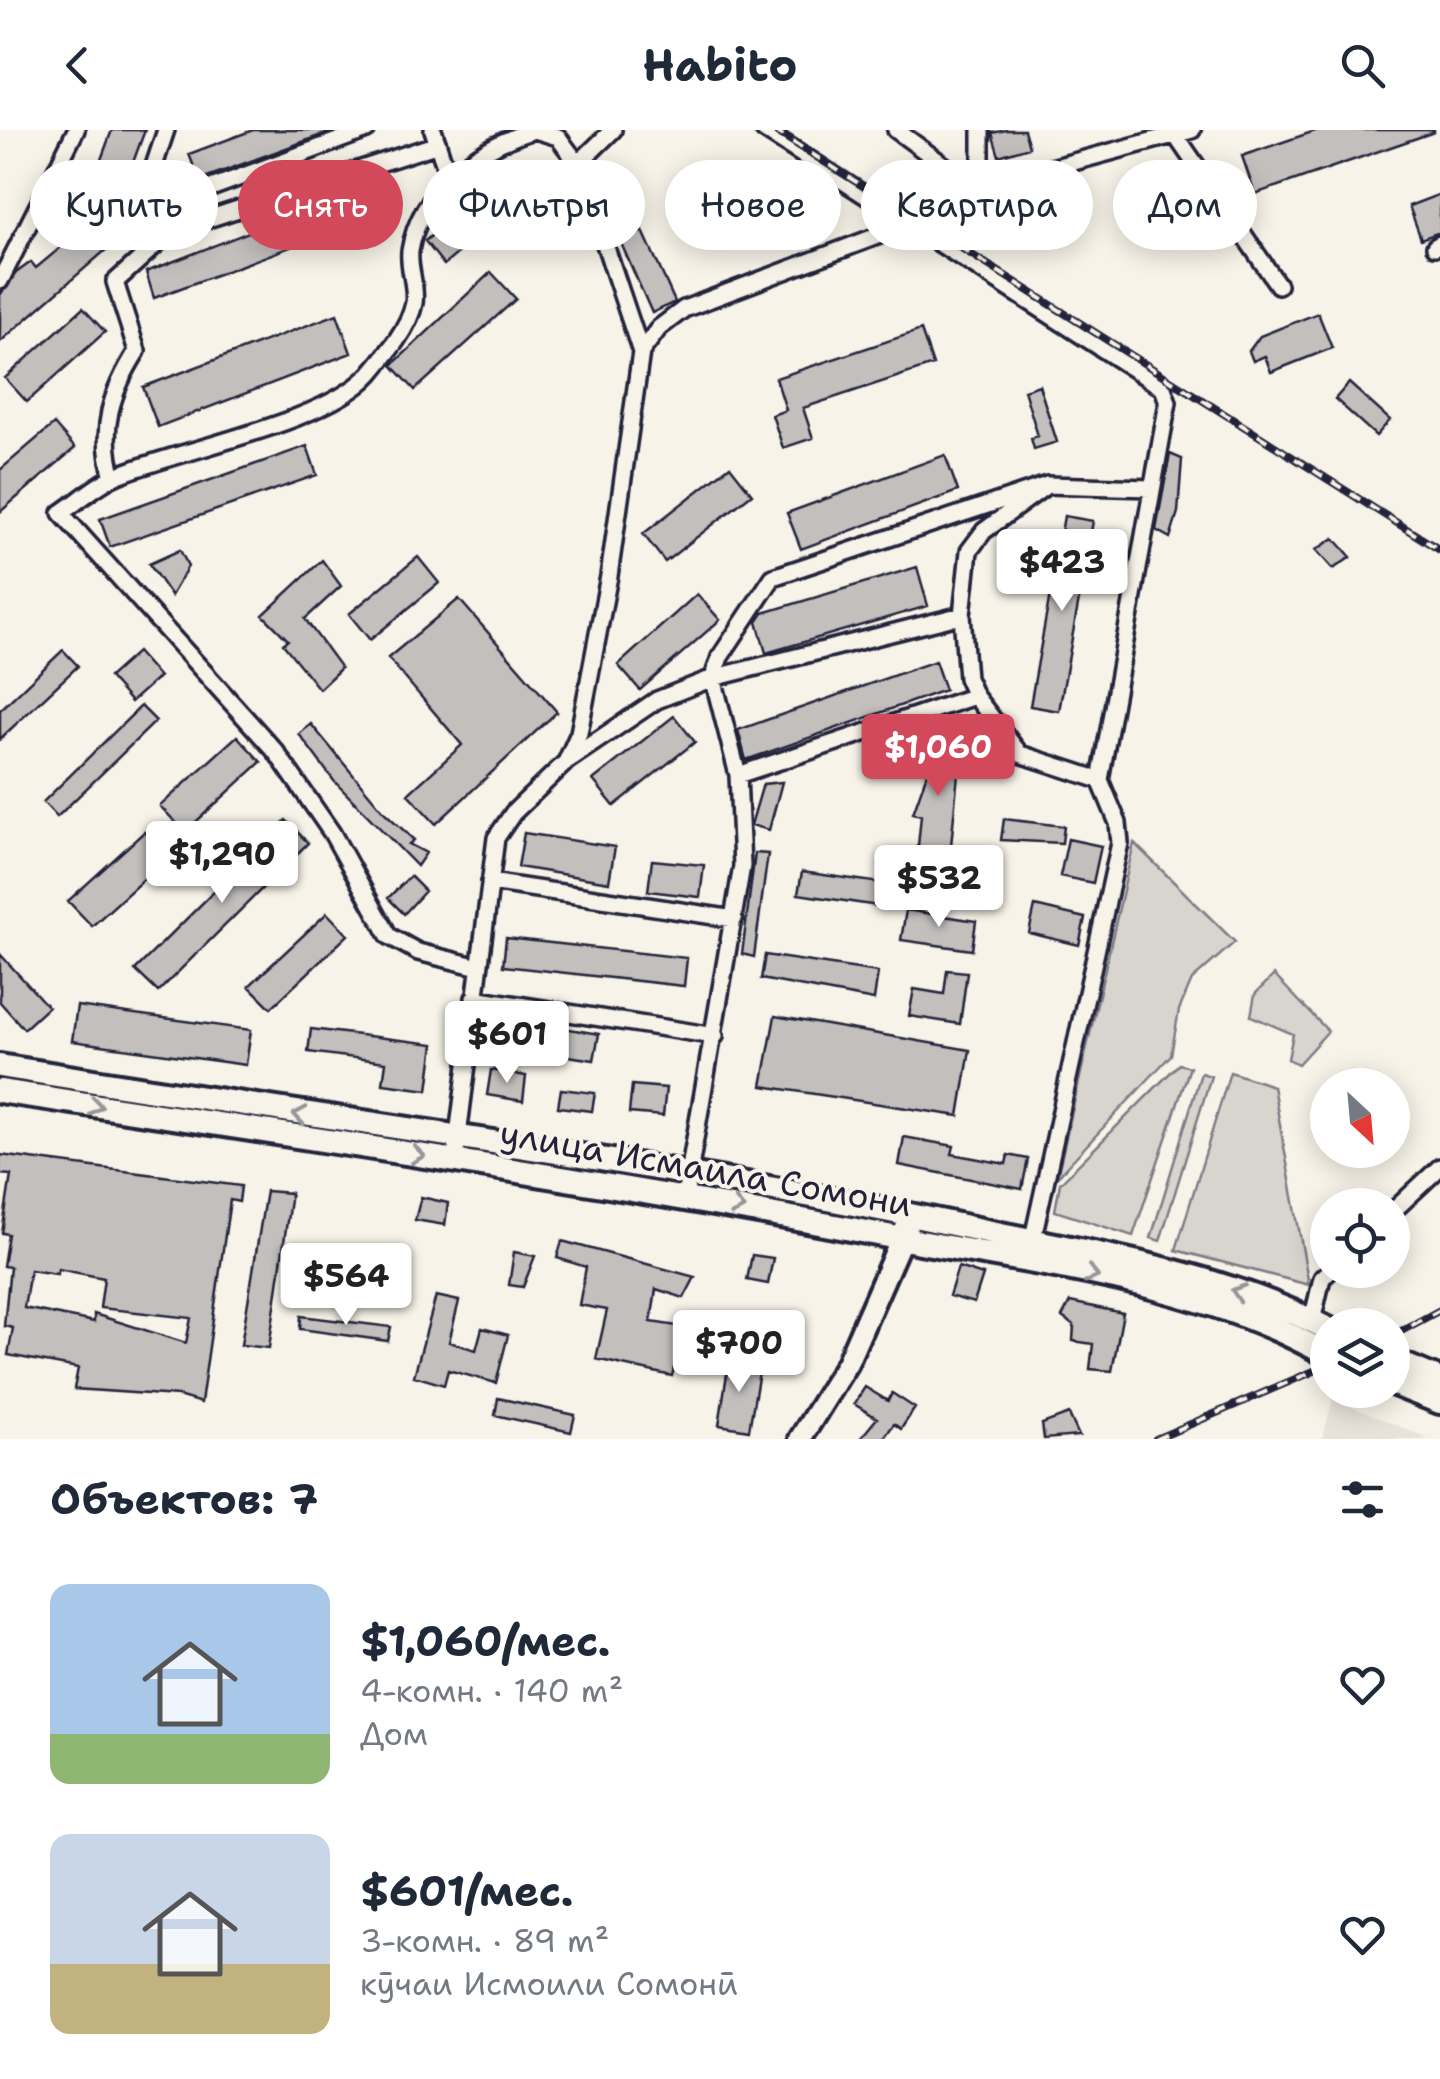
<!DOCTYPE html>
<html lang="ru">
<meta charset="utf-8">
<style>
:root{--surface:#fff;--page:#f6f6f7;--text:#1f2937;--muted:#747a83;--accent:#d1495b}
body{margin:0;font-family:"Shantell Sans",sans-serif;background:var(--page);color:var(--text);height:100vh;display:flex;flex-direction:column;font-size:38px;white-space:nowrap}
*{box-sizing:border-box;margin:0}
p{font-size:32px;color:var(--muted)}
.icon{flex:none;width:55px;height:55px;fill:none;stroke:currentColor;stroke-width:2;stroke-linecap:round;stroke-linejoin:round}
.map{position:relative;height:1309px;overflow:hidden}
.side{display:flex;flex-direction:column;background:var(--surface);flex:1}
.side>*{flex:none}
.banner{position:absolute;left:30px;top:30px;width:1380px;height:90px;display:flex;gap:20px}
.needle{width:65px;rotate:154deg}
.controls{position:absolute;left:1310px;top:938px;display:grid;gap:20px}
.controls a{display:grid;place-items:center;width:100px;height:100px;border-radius:50%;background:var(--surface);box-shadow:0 5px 25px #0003;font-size:50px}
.price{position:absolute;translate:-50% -85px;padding:0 22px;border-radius:10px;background:#fff;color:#222;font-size:32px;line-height:65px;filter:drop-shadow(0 2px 5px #0008)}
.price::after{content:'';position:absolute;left:50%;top:60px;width:30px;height:22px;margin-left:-15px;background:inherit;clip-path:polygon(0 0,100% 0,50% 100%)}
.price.on{background:var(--accent);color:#fff}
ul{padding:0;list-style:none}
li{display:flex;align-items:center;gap:30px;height:250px;padding:0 50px}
li span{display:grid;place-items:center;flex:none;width:280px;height:200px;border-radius:20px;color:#555}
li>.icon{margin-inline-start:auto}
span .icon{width:120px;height:120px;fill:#fffc;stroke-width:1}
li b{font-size:42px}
h2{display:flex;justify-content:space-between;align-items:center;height:120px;padding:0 50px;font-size:42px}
.pill{padding:0 35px;border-radius:45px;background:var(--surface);box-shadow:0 5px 25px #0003;font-size:35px;line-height:90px}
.pill.on{background:var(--accent);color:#fff}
header{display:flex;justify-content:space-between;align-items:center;height:130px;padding:0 50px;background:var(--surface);font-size:45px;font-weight:700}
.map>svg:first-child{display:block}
</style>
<header><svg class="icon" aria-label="back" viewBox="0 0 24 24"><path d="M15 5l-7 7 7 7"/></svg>Habito<svg class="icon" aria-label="search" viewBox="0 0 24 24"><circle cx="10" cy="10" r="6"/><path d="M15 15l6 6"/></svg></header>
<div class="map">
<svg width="1440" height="1309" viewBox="0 0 1440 1309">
<rect width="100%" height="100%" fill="#f7f3e8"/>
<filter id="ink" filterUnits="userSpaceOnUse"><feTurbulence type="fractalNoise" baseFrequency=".01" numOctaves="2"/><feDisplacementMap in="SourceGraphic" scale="20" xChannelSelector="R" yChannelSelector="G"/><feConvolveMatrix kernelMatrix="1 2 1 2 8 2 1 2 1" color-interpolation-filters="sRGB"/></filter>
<g filter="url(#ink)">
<!-- built -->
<path fill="#e7e3db" d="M1333,1269L1430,1309H1322Z"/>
<!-- green -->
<path fill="#d8d5cf" stroke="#7d7c85" stroke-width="2.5" d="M1134,713L1235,812L1192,850L1179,880L1171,925L1057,1047Z
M1274,845L1328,901L1298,934L1288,929L1293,904L1251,886L1255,864Z
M1179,934L1190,937L1133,1106L1055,1081L1060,1053Z
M1230,942L1273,956L1309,1155L1176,1120Z
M1201,943L1211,946L1160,1111L1151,1108Z"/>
<!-- building -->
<path fill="#c2bfbd" stroke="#22223b" stroke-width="2.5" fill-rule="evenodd" d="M112,0H145L128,46L99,35Z
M253,0H335L199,50L189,24Z
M1006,0H1024L1029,17L999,26L992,3Z
M1318,0H1434V2L1255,64L1242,26Z
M510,40L529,63L444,135L425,111Z
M383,50L395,78L154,168L146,142Z
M1440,64V102L1421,109L1409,76Z
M119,69L138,92L0,212V165L16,143L31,132L36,138Z
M552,80L556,84L560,81L579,102L568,111L558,99L549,106L538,93Z
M643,101L675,172L652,183L620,111Z
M491,142L516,169L415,260L392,235Z
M83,178L105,202L27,272L5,248Z
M1318,183L1332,218L1271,242L1265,226L1253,231L1249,221L1260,206Z
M337,184L351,223L158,297L143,257Z
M921,200L933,235L803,278L813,308L783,318L772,285L786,280L776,248Z
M1349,253L1390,290L1376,306L1335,269Z
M1039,255L1057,312L1034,319L1031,308L1038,306L1024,260Z
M54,294L75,318L0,382V340Z
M307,316L317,345L110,417L100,389Z
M1170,324L1182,329L1178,382L1170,408L1156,400Z
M945,325L958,361L801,419L787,383Z
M730,336L752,364L665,432L643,404Z
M1064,386L1093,391L1059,581L1030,576Z
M1334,408L1351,427L1333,439L1316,420Z
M180,420L188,436L171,466L149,434Z
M418,427L439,453L370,510L349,484Z
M322,430L341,456L305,489L341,538L319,559L283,514L288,510L263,485Z
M917,437L928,476L766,523L757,492L763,483Z
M697,464L720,490L640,560L618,535Z
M459,469L557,582L436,694L408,664L462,615L388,528Z
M63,520L78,536L0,609V580Z
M137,522L159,547L131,572L109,547Z
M935,531L945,560L746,630L738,600Z
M141,576L156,591L57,687L43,672Z
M674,586L695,612L614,676L593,650Z
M311,594L384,682L414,710L409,714L426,723L417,736L334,651L299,604Z
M237,606L261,632L185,702L160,676Z
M951,614L954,632L959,633L950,726L918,716L921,685L913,683L931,632L919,635L918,621Z
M782,652L769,700L751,695L763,654Z
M1004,689L1064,696L1062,713L1001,710Z
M286,690L308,713L158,862L135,840Z
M144,702L167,728L92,796L68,771Z
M524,703L615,717L609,752L518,737Z
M1068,709L1101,716L1093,753L1060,746Z
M755,723L768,724L754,827L742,824Z
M652,730L704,735L700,767L648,761Z
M802,742L881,753L878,776L798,764Z
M410,746L425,761L404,784L388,768Z
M1035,776L1085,788L1079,815L1029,803Z
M906,780L976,791L972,820L901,810Z
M327,783L348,805L271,878L249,856Z
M506,808L687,828L684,856L503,836Z
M0,824L48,877L24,899L0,872Z
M765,825L878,842L874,870L761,849Z
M947,840L967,842L960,894L909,886L914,859L944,864Z
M77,876L251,900L246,935L72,911Z
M775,886L970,920L959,986L762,956Z
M534,893L599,904L594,930L529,920Z
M311,899L434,914L428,960L383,954L386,932L308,922Z
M491,940L526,946L523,971L487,965Z
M632,955L666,958L663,986L629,983Z
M561,959L595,963L592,981L558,977Z
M904,1007L954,1016L952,1024L1006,1034L1008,1025L1028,1029L1022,1059L899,1035Z
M0,1025L241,1056L239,1072L230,1070L201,1273L178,1266L74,1259L78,1238L8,1225L13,1198L4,1196L10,1137L3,1136L8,1104L2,1103L11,1045L0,1044ZM58,1139L104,1148L100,1178L191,1188L186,1213L94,1184V1192L24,1178L30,1140L57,1144Z
M266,1061L291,1063L269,1218L241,1215Z
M421,1067L448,1073L445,1095L415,1090Z
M562,1111L695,1147L684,1168L656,1159L651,1192L684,1197L672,1246L596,1229L607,1180L579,1175L586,1137L557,1128Z
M514,1122L535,1126L523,1157L509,1155Z
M752,1125L773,1128L768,1154L747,1150Z
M958,1137L983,1145L974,1173L949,1166Z
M436,1166L459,1171L449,1212L476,1220L482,1198L508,1205L496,1253L448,1240L444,1255L414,1246Z
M1070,1172L1123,1183L1112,1241L1090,1239L1093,1214L1073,1211L1074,1195L1062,1187Z
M301,1186L391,1197L388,1211L300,1199Z
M729,1231L760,1236L749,1300L719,1295Z
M865,1257L888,1271L892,1263L915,1278L901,1299L894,1294L883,1309H860L877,1288L854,1274Z
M498,1268L575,1285L571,1302L495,1285Z
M1069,1284L1079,1306L1044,1309L1042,1294Z"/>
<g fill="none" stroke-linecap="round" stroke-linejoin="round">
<!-- minor casing -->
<g stroke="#22223b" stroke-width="22">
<path id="minor" d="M433,0L449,49
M535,0L558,7L578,34L641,222
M764,0L1163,258L1168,272L1100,650L1118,693L1120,713L1031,1117
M896,0L971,55L981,57L1192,0
M1172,0L1278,155
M578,34L613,0
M176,71L367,0
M171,101L438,14
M1435,117L1440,114
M0,151L76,0
M113,347C99,299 111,262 137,221L115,152L171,101L176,71L153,39L166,0
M567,631L657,570L713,548L962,485
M738,645L975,566
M1100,650L1020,624L975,566L967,548L962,485L969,421L984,401L1047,355L1151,358
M490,752L734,789
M479,837L418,822L389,806L332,703L276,622L61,383C79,371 98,353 118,345C182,319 326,293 370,244C386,225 409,198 414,173C417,157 408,138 410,121C420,59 478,17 534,0
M474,868L715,906
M455,1029L496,708L513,683L566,632L579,603L609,446L641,222L659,198L684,179L909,94L981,57V0
M685,1067L742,736L738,645L713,548L720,527L773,447L1047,355
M1392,1082L1440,1037
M1312,1191L1322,1148L1331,1140"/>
</g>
<!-- secondary casing -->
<g stroke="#22223b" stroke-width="28">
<path id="secondary" d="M800,1309L847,1233L907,1096"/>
</g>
<!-- primary casing -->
<g stroke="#22223b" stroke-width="30">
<path id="primary" d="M0,936C324,989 651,1029 972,1098C1089,1123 1220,1142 1328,1199
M0,961C298,1006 597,1050 893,1107C1039,1135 1197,1150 1328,1225
M1392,1230L1440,1250
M1392,1253L1440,1272"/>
</g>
<!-- minor -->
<use href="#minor" stroke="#f7f3e8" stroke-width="15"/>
<!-- secondary -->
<use href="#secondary" stroke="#f7f3e8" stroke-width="20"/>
<!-- primary -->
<use href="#primary" stroke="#f7f3e8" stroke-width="22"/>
<!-- rail casing -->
<g stroke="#22223b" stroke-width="8">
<path id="rail" d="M774,0L1440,420
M1392,1206L1440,1180
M1156,1309L1328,1235"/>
</g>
<!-- rail -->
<use href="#rail" stroke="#f7f3e8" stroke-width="4" stroke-dasharray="11" stroke-linecap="butt"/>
</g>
<!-- one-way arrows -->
<defs><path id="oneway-chevron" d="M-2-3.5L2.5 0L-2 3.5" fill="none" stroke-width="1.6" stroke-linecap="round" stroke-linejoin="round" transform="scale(2.5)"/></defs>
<g stroke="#97959a">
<use href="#oneway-chevron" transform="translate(96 976) rotate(9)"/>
<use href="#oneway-chevron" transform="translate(300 985) rotate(-171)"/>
<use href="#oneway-chevron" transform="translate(418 1025) rotate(7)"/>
<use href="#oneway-chevron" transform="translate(738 1077) rotate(11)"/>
<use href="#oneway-chevron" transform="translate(1092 1145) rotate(13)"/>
<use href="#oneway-chevron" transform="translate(1238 1162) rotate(-163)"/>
</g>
</g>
<g text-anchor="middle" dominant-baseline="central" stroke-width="8" stroke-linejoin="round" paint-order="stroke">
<!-- street labels -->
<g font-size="35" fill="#22223b" stroke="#f7f3e8">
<text transform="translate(706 1038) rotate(10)">улица Исмаила Сомони</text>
</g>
</g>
</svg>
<div class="controls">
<a><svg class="needle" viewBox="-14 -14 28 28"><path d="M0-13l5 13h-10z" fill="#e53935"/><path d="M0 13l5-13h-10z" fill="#747a83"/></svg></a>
<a><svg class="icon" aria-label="locate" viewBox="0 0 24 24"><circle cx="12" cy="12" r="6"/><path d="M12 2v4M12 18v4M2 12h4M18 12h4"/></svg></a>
<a><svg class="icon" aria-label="layers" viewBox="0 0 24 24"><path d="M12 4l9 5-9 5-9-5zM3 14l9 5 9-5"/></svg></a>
</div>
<b class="price" style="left:1062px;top:484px">$423</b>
<b class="price on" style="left:938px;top:669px">$1,060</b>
<b class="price" style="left:222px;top:776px">$1,290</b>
<b class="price" style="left:939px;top:800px">$532</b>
<b class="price" style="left:507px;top:956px">$601</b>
<b class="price" style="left:346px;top:1198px">$564</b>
<b class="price" style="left:739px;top:1265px">$700</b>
<div class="banner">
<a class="pill">Купить</a>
<a class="pill on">Снять</a>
<a class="pill">Фильтры</a>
<a class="pill">Новое</a>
<a class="pill">Квартира</a>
<a class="pill">Дом</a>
</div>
</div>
<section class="side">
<h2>Объектов: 7<svg class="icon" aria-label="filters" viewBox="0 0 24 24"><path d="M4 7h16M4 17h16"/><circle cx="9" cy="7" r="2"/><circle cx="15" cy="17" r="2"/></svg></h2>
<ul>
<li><span style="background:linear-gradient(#a9c7e8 75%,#8fb573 0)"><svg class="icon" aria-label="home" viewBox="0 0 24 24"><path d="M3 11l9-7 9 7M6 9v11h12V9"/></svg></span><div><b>$1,060/мес.</b><p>4-комн. · 140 m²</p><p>Дом</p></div><svg class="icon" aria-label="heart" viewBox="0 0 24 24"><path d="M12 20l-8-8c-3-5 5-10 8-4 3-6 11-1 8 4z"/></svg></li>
<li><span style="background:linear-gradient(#c9d6e8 65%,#c2b280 0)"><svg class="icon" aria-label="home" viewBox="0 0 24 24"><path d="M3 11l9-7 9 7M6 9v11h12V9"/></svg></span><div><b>$601/мес.</b><p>3-комн. · 89 m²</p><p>кӯчаи Исмоили Сомонӣ</p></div><svg class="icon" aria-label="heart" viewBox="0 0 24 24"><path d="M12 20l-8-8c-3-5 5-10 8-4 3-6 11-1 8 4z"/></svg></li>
</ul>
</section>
